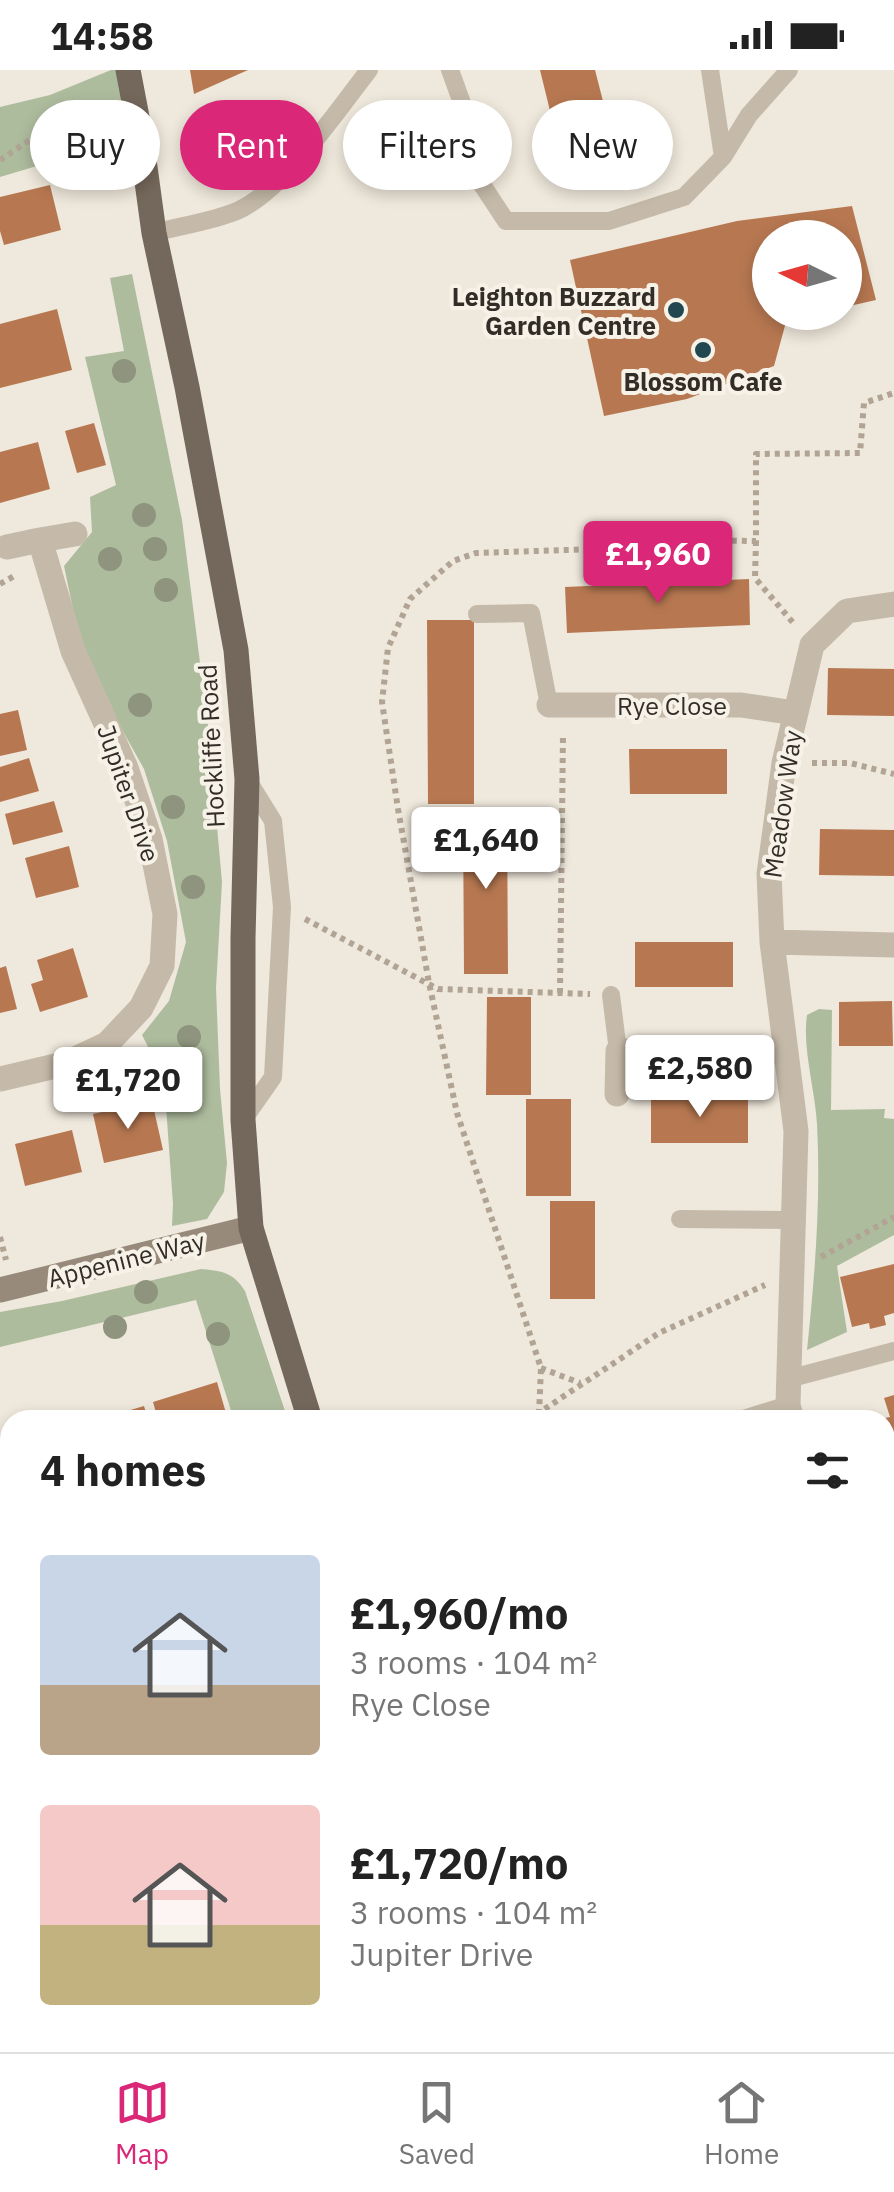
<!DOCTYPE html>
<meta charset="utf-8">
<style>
:root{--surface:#fff;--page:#f2f2f2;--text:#222;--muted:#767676;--line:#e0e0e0;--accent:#db2777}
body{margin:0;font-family:"IBM Plex Sans",sans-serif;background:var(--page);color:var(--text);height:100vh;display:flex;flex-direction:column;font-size:38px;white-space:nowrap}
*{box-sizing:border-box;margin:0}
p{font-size:32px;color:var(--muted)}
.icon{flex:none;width:55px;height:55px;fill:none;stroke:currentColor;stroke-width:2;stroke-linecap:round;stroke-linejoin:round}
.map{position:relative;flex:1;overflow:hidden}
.sheet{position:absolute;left:0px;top:1340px;width:895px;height:642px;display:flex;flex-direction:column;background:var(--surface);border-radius:30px 30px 0 0;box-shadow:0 5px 15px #0003}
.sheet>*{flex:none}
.top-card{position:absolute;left:30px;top:30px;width:835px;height:90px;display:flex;gap:20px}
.needle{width:65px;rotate:275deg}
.fabs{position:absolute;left:752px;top:150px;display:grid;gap:20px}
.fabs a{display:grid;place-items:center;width:110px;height:110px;border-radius:50%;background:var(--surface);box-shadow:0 5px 15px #0003;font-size:50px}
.price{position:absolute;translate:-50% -85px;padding:0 22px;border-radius:10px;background:#fff;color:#222;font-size:32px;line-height:65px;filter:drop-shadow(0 2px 5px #0008)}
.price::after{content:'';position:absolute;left:50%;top:60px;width:30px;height:22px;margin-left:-15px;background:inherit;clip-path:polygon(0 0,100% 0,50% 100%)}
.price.on{background:var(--accent);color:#fff}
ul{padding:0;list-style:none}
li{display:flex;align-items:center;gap:30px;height:250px;padding:0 40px}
li span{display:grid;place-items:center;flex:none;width:280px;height:200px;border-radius:10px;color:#555}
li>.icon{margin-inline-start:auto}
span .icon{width:120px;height:120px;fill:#fffc;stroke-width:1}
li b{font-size:42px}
h2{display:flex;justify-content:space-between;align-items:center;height:120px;padding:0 40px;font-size:42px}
.tag{padding:0 35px;border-radius:45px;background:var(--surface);box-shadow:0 5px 15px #0003;font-size:35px;line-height:90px}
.tag.on{background:var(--accent);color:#fff}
.status{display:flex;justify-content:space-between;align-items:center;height:70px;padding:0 50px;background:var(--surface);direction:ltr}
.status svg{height:28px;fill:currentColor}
.tab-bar{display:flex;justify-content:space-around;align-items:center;height:140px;border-top:2px solid var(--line);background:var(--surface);font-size:28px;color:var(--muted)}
.tab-bar a{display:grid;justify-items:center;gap:5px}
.tab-bar .on{color:var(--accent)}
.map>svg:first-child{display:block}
</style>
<div class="status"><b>14:58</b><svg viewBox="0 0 49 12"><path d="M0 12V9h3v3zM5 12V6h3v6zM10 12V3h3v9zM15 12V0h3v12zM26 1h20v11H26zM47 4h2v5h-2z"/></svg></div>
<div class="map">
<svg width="894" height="1982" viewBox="0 0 894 1982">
<rect width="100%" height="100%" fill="#efe8dc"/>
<!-- green -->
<path fill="#aebc9e" d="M111,0H128L141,68L67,87L0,107V37L50,25Z
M132,204L182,450L208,656L222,812L216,918L220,1019L227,1093L224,1122L207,1149L172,1156L173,1134L164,1008L142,965L169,931L186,872L167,771L144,699L120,656L97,628L76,554L64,496L92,462L90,427L116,415L85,287L124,281L110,208Z
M819,939L832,940L831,1040L885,1039L884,1048L894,1049V1165L837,1196L847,1262L807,1280C815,1204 821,1130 817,1054C815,1019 802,978 807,945Z
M201,1199C222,1201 233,1202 245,1221L288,1350H234L196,1230L0,1277V1242L62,1231Z"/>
<!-- building -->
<path fill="#b77851" d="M190,0H248L194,24Z
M540,0H595L605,39L553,53Z
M50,115L61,160L4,175L0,161V127Z
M852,136L876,230L845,237V168H770V242L818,244L786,252L774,296L687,329L604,346L570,190L737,151Z
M57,239L72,300L0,318V254Z
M94,353L106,395L77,403L65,361Z
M38,372L50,419L0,433V382Z
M749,509L750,555L567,563L565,517Z
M427,550H474V734H428Z
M828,598L894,599V646L827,645Z
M18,640L27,680L0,686V644Z
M629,679H727V724H630Z
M29,688L39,721L0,732V697Z
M54,731L63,762L13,775L5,744Z
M463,740H507L508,904H464Z
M820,759L894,760V806L819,805Z
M69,776L79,817L36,828L25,788Z
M635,872H733V917H635Z
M73,878L88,927L40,942L31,914L43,910L37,890Z
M6,896L17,939L0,943V898Z
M487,927H531V1025H486Z
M892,931L893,976H839V932Z
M651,1028H748V1073H651Z
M526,1029H571V1126H526Z
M152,1031L163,1080L104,1093L93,1044Z
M72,1060L82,1102L25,1116L15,1074Z
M550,1131H595V1229H550Z
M894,1194V1243L884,1246L886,1255L870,1259L869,1253L852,1257L840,1207Z
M217,1312L228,1350H158L153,1332Z
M894,1325V1406L885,1409V1348L890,1347L884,1328Z
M144,1336L148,1350H100V1349Z
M10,1568V1621L0,1624V1571Z
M894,1568V1629L885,1632V1571Z
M894,1753V1815L885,1817V1756Z
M113,1972H141L143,1982H83Z
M165,1972H199L201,1982H167Z"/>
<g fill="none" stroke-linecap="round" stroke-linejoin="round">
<!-- path -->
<path stroke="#b1a494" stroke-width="6" stroke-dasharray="5 5" stroke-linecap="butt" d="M0,90L49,57L109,39
M756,471L755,508L795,555
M0,514L14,506
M812,693H850L894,704
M305,849L438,919L590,924
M560,923L563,664
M0,1167L6,1190
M821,1187L894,1147
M541,1298L580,1313
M539,1344L541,1298L457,1043L429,913L398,739L382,632L388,578L410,529L453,491L476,483L657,477L669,470L756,471V384L860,383L864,333L894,323
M528,1350L659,1263L765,1215"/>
<!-- lane -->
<path stroke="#c5baa9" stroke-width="18" d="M450,0L462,33L473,101L506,151H609L684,127L723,87L749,45L789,0
M710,0L723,87
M154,163C180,156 213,151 237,141C283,121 337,41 369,0
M477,544L531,543L549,635
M611,925L618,981
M243,1050L273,1007L282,837L273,751L247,709
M680,1149L793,1150
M788,1309L894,1281
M740,1350L788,1335"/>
<!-- street -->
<path stroke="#c5baa9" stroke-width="25" d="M40,470L75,464
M549,635H741L795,643
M772,872L894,875
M0,1009L64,994L107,974L141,938L162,896L165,844L150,769L126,698L73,581L40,470L7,477
M617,1024L618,981L786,982
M792,1350L788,1335L796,1061L772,872L769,804L784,693L812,575L847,541L894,534
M0,1496L10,1498
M885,1496L894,1497
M885,1718L894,1717
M0,1908L10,1905"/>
<!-- secondary -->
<path stroke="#988a7b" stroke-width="25" d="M0,1220L251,1158"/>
<!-- primary -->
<path stroke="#74675b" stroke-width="25" d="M128,0L141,68L154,163L187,317L236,580L247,709L243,868V1050L251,1158L310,1350
M512,1972L515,1982"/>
<!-- rail -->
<path stroke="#332d28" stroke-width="8" stroke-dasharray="2.5 8" stroke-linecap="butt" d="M885,1922L894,1919
M724,1982L749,1972"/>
</g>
<!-- trees -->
<g fill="#8e947d">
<circle cx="124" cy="301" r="12"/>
<circle cx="144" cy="445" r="12"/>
<circle cx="155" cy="479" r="12"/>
<circle cx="110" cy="489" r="12"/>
<circle cx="166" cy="520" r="12"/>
<circle cx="140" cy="635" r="12"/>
<circle cx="173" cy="737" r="12"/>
<circle cx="193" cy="817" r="12"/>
<circle cx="189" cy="967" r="12"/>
<circle cx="146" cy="1222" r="12"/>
<circle cx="115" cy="1257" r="12"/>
<circle cx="218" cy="1264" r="12"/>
</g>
<!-- markers -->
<g fill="#234750" stroke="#f7f2e8" stroke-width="4">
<circle cx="676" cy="240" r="10"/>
<circle cx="703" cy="280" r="10"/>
</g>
<g text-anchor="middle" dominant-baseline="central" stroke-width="8" stroke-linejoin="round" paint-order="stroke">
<!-- poi labels -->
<g font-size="25" font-weight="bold" fill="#332d28" stroke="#f7f2e8" text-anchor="end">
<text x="656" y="226">Leighton Buzzard<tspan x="656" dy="29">Garden Centre</tspan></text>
<text x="703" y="311" text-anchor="middle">Blossom Cafe</text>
</g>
<!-- street labels -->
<g font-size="25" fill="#332d28" stroke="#f7f2e8">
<text x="672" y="635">Rye Close</text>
<text transform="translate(211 676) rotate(-93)">Hockliffe Road</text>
<text transform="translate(129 723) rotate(71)">Jupiter Drive</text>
<text transform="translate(782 734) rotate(-82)">Meadow Way</text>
<text transform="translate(126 1189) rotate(-14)">Appenine Way</text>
</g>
</g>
</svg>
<div class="fabs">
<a><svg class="needle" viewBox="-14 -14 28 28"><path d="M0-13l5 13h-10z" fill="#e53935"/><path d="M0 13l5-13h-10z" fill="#767676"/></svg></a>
</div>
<b class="price on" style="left:658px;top:536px">£1,960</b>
<b class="price" style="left:486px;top:822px">£1,640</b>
<b class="price" style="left:700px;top:1050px">£2,580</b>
<b class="price" style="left:128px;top:1062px">£1,720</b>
<div class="top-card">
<a class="tag">Buy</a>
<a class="tag on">Rent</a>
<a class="tag">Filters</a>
<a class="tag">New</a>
</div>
<section class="sheet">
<h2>4 homes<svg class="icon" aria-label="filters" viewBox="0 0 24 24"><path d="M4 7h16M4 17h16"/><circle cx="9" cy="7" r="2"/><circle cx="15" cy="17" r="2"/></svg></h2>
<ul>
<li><span style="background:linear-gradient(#c9d6e8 65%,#b9a48a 0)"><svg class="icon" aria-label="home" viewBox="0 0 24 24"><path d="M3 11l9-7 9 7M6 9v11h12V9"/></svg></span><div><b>£1,960/mo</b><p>3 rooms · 104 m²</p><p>Rye Close</p></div></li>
<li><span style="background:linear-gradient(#f6c9c9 60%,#c2b280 0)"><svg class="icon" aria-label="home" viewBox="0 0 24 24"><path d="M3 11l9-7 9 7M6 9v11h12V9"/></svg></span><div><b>£1,720/mo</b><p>3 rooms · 104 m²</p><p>Jupiter Drive</p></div></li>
</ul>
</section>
</div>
<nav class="tab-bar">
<a class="on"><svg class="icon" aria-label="map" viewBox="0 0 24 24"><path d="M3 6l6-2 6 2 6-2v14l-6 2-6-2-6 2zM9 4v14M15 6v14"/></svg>Map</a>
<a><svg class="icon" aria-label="saved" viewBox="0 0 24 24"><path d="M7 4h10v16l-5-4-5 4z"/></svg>Saved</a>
<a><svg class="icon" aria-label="home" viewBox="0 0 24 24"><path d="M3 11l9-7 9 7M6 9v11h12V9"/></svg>Home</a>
</nav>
